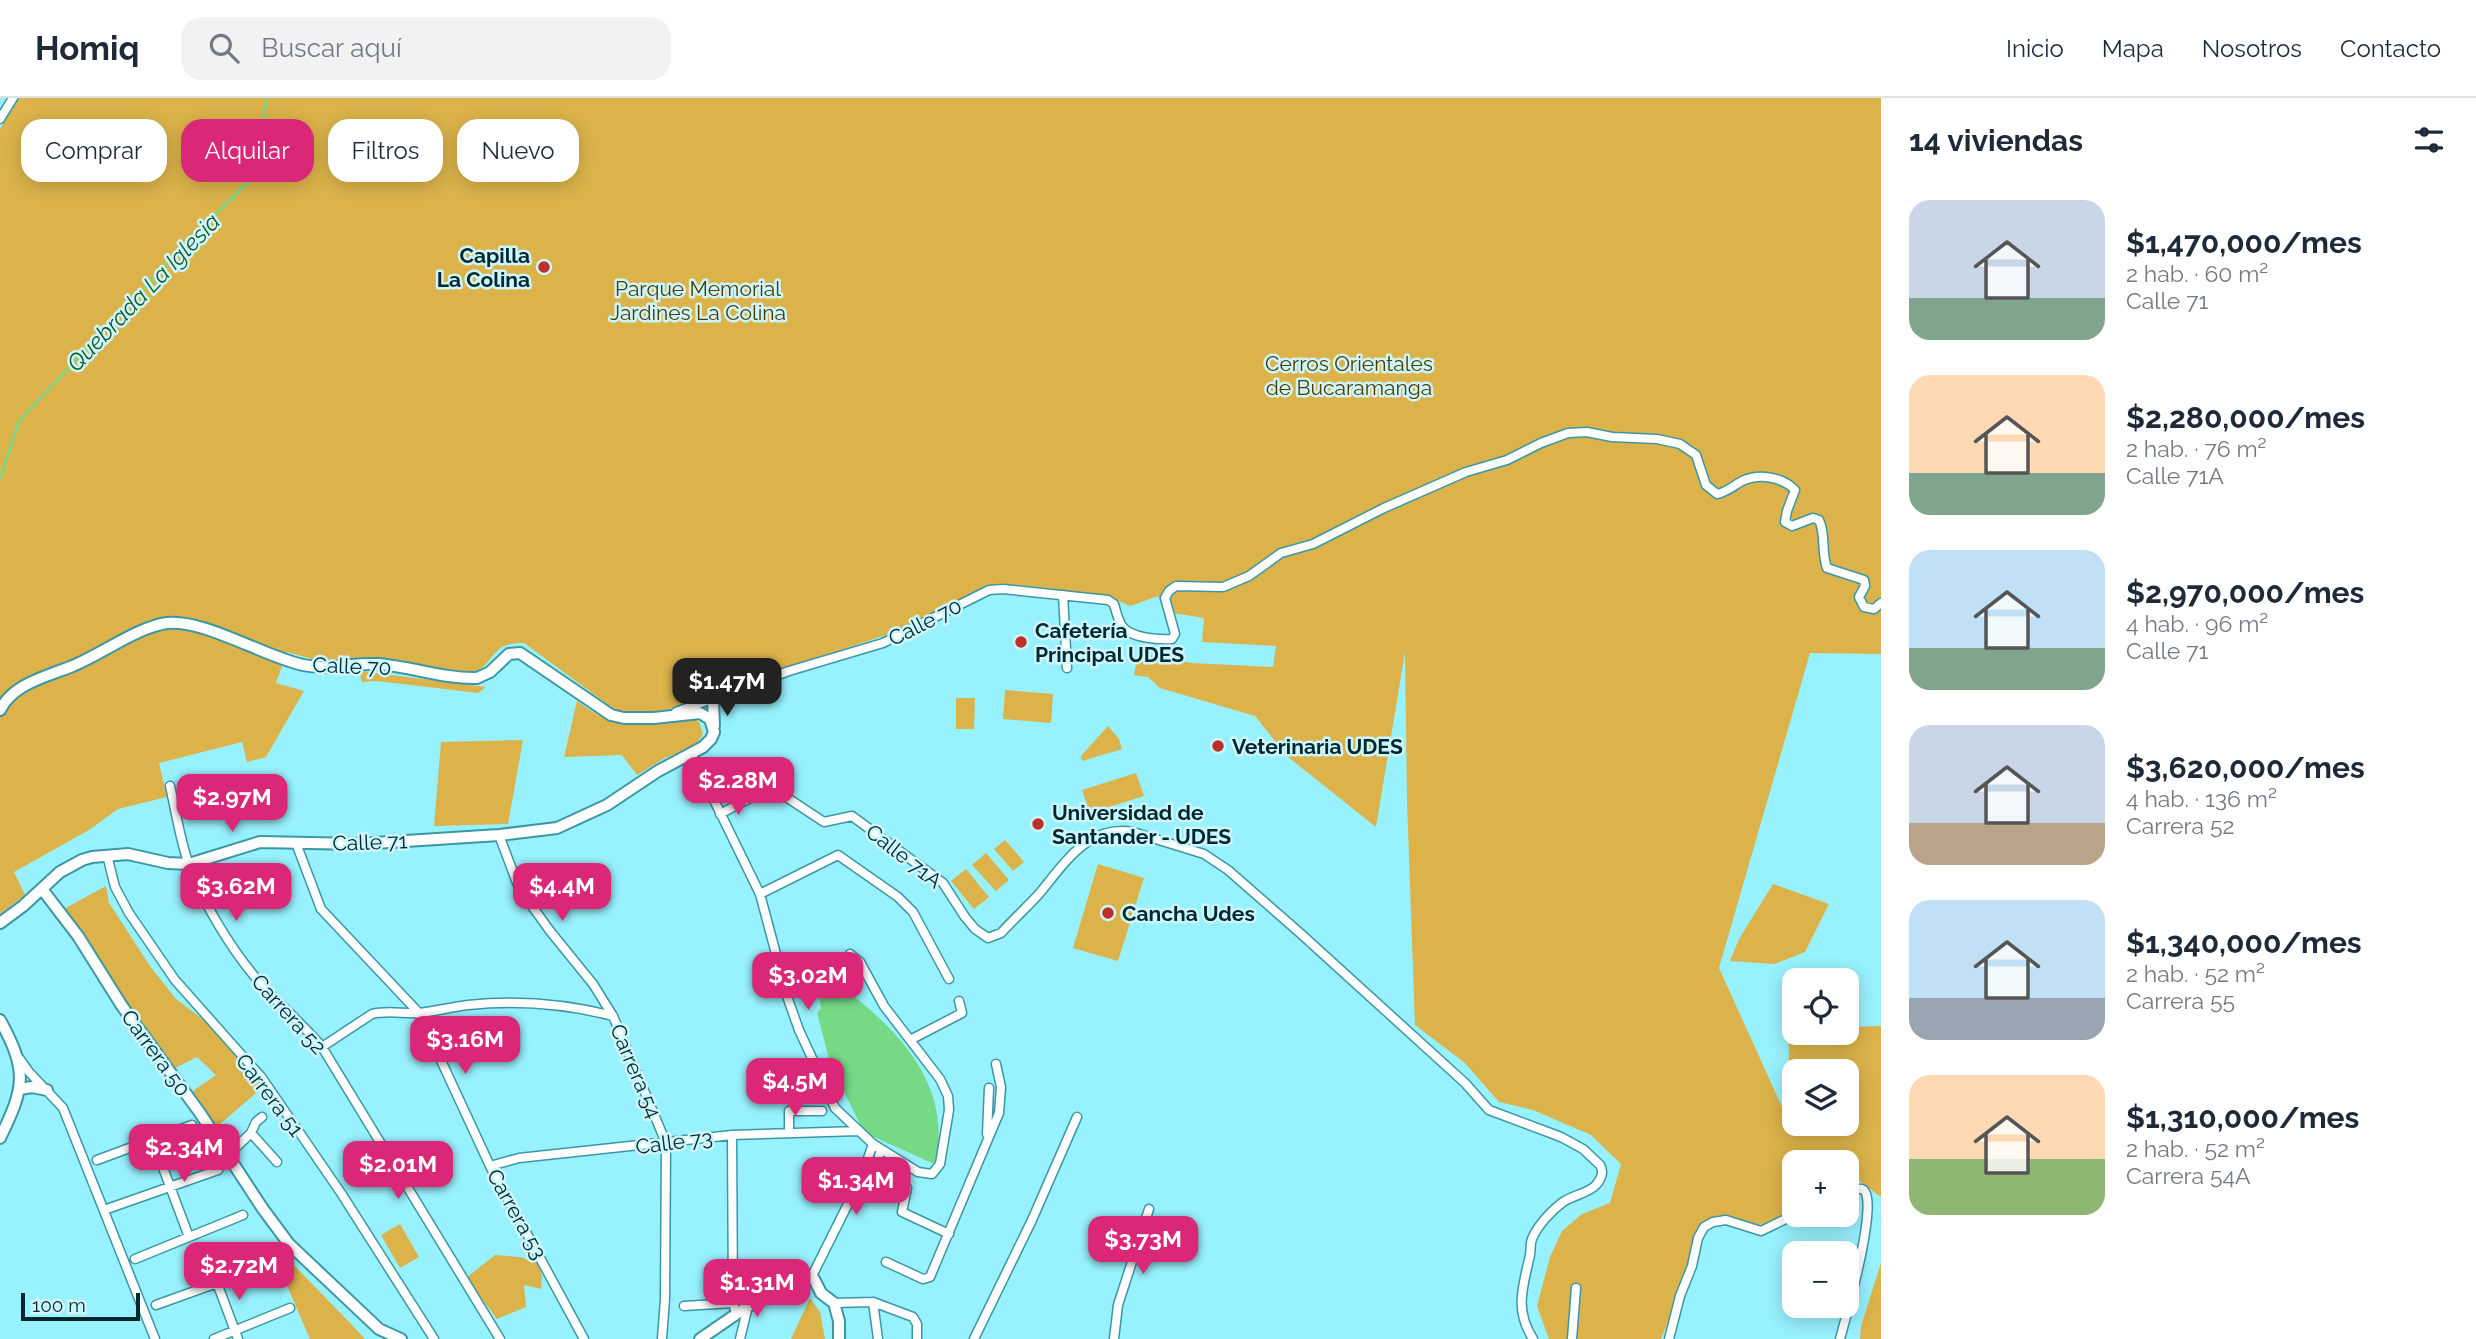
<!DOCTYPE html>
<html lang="es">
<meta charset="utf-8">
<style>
:root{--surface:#fff;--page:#f2f2f3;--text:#1f2937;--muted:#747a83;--line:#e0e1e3;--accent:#db2777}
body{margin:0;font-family:Raleway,sans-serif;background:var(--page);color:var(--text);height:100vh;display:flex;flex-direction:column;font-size:26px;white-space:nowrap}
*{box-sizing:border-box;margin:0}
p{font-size:23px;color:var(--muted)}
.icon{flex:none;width:38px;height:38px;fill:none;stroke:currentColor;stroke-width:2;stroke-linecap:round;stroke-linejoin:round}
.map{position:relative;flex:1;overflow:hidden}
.details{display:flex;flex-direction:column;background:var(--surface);width:595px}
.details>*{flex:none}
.guide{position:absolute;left:21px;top:21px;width:665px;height:63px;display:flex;gap:14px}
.tools{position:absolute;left:1782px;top:870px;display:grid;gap:14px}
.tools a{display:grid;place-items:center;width:77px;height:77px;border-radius:14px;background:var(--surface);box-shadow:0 4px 18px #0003;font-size:35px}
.scale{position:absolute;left:21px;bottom:18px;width:119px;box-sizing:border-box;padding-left:7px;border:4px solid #00282d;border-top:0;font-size:19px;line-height:24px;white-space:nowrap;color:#00282d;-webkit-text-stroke:5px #cdf6fd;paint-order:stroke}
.price{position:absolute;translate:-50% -60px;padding:0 16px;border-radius:14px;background:var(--accent);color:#fff;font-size:23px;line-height:46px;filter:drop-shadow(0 2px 4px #0008)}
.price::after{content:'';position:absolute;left:50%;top:42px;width:21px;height:16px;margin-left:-10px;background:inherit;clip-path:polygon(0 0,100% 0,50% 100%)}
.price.active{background:#222;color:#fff}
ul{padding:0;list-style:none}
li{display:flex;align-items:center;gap:21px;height:175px;padding:0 28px}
li span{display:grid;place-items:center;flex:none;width:196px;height:140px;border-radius:21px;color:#555}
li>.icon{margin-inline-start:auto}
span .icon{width:84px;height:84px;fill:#fffc;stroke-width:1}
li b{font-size:30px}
h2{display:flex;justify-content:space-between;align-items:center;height:84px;padding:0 28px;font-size:30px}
.chip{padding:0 24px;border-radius:21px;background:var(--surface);box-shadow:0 4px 18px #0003;font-size:24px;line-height:63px}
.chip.active{background:var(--accent);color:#fff}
header{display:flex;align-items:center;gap:42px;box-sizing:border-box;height:98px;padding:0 35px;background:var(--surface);border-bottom:2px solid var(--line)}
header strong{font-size:33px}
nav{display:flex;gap:38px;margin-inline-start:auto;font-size:24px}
.search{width:490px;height:63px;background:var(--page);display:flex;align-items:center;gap:18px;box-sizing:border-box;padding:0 24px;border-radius:21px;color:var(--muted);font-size:26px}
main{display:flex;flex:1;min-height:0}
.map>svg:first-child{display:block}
</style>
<header>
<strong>Homiq</strong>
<div class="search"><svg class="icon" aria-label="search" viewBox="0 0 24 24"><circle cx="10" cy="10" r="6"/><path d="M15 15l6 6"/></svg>Buscar aquí</div>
<nav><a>Inicio</a><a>Mapa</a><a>Nosotros</a><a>Contacto</a></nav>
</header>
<main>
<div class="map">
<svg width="1881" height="1241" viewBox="0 0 1881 1241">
<rect width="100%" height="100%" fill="#98f1fe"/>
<!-- green -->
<path fill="#dbb34a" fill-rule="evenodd" d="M19,0H1881V556L1810,555L1719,870L1788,1022L1789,929H1794V934H1846V929L1881,928V1099L1849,1075L1846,1077V1064H1794V1116L1788,1123L1787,1114C1761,1134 1742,1127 1712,1121L1694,1142L1686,1180L1661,1241H1549L1537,1208L1550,1159L1562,1133L1582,1116L1610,1105L1621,1066L1591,1037L1533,1012L1499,1004L1465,965L1415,927L1407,703L1405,554L1376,729L1288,659L1255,618L1160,590L1148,579L1134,577L1138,555L1192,565L1273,569L1276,548L1202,544L1204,520L1166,514L1158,498L1130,508L1117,502L1096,497L1029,488L988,487L889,536L777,573L661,614L631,615L614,611L524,545C489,544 497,565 473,575L384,562L312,561L287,554L276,585L304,593L266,659L247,664L242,644L159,665L167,699L118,711L89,732L14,774L25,797L0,816V31ZM1794,973H1846V1026H1794Z
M359,573L486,589L478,595L377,583L362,584Z
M1005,592L1053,596L1051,625L1003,621Z
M956,600H975L974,631H956Z
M577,603C584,608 592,614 600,618C625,632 667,624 694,620L699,624L703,636L696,647L663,661L637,677L622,657L564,659Z
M1108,628L1119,641L1122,651L1082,663L1081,658Z
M523,642L508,726L434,728L441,644Z
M1136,675L1144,698L1090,715L1082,692Z
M1005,742L1024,764L1013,773L994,751Z
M986,755L1009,782L996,793L972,767Z
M1098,766L1144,780L1118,863L1073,850Z
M966,771L989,799L974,811L951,783Z
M1773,786L1829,806L1805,854L1774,866L1730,863L1739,841Z
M106,788L109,805L150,868L176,901L213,929L263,989L212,1033L187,997L216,977L197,959L167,974L92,867L53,817Z
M400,1126L419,1159L400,1170L381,1137Z
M282,1155L354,1229L365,1241H310L282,1176Z
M495,1157L520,1159L538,1165L542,1178L541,1191L524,1187L526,1209L497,1221L466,1180Z
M1881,1165V1241H1860L1861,1228Z
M810,1200L820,1214L825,1241H791Z"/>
<!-- water -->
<path fill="#76d986" d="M826,881L836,884C895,929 952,983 936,1063L932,1065L872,1038L861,1028L831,968L817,915L821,910L818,894L819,885Z"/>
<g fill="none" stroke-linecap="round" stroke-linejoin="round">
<!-- stream -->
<path stroke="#76d986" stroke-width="2.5" d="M0,381L19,323L182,150L254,78L267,0"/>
<!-- minor casing -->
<g stroke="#3b97a4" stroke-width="11">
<path id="minor" d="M0,21L13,0
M1063,497L1067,570
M676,614L789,573L883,545L989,492L1003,491L1108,502L1114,506C1116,513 1118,522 1122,528C1130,540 1159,542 1172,541L1175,536L1165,500L1169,493L1176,488L1223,489L1249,478L1281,455L1313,446L1384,410L1466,374L1507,362L1541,345L1568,335L1587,334L1612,339L1657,341L1680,346L1696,357L1706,387L1717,396C1727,394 1733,388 1742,383C1760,375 1782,379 1795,392L1787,413L1785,424L1792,428L1813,420L1819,422C1826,436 1821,454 1827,470L1864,482L1865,488L1859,499L1864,509L1874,511L1881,505
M691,655L760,796L788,901L799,932L835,1010L873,1046L918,1074L932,1076L940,1066L949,1012L948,998L940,981L884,908L860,864L850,856
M170,688C176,714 180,742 189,767C202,803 230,849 255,879C276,904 301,924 322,949L500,1241
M720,716L767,691H774L824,724L852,718L943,785L965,819L975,831L988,840L1001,835C1013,822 1027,809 1039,796C1064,766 1088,726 1133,734L1204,756L1228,772L1300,835L1465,985L1489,1012L1561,1039L1583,1051L1600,1067C1604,1074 1602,1080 1596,1087C1589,1095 1573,1097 1563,1104C1552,1112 1537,1128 1532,1141C1530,1146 1531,1152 1530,1157C1523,1189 1514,1211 1533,1241
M499,737L519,790L550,833L593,886L613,918L666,1045L665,1201L662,1241
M296,745L321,811L419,915L490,1068L584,1241
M107,757L115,789L129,815L175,882L262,980L341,1095L434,1241
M760,796L838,757L898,799L913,814L949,881
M910,942L962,915L959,903
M322,949L372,916C387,912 404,916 420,915C436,913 452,909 468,907C516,902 566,906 613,918
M19,960L29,974L63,1010L155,1241
M251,1035L277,1064
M789,1035V1013H822
M987,1036L989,990
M732,1037L733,1205L736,1215
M153,1043L189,1139
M881,1051L879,1058V1068L903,1084L907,1090L902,1114L949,1136
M228,1057L251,1035L256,1024L262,1019
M97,1062L192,1027
M490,1068L519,1060L732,1037L858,1033
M104,1112L218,1072
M135,1161L243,1117
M886,1164L923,1181L930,1179L999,1015L1001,989L996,966
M811,1180L861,1080L873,1046
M217,1185L238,1241
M873,1204L878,1241
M834,1205L873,1204L913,1219L917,1226V1241
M156,1207L267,1167
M684,1208L733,1205
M214,1241L290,1210
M740,1241L748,1208
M974,1241L1032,1122L1077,1019
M1114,1241L1118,1207L1149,1111
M1572,1241L1576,1190
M1669,1241L1680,1198L1692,1168L1698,1140L1704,1129L1713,1124L1726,1122L1761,1133L1796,1116
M1840,1241C1846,1219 1881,1097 1862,1091C1858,1090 1851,1093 1846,1094"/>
</g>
<!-- tertiary casing -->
<g stroke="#3b97a4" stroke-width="14">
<path id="tertiary" d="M713,601L714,628
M0,612C13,586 45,579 70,569C99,558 137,529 167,525C204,521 263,558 303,567C327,572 352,565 377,566C410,568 443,581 477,580L490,574L509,556L520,555L611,617L624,620H654L700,615L710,621L714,634L711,641L703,649L658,673L607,707L557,730L499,737L359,746L260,744L189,766L168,765L128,756L92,759L82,762L60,774L23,808L0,825
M42,791L78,838L122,908L200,1015L263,1111L289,1146L379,1231L401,1241
M0,922C28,973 25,989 0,1040
M20,991L32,989L47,992
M700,1241L748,1208L805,1179L814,1181L821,1195L834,1205L839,1223V1241"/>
</g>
<!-- minor -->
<use href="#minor" stroke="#fff" stroke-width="8"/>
<!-- tertiary -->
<use href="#tertiary" stroke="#fff" stroke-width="10"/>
</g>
<!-- markers -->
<g fill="#bd2f29" stroke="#cdf6fd" stroke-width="2.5">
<circle cx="544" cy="169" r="7"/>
<circle cx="1021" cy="544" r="7"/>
<circle cx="1218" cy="648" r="7"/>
<circle cx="1038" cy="726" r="7"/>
<circle cx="1108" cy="815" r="7"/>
</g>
<g text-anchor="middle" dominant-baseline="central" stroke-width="5" stroke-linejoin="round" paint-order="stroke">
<!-- poi labels -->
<g font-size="21" font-weight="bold" fill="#00282d" stroke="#cdf6fd" text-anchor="start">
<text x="530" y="157" text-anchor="end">Capilla<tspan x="530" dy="24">La Colina</tspan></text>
<text x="1035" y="532">Cafetería<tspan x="1035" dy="24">Principal UDES</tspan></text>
<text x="1232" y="648">Veterinaria UDES</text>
<text x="1052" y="714">Universidad de<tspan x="1052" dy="24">Santander - UDES</tspan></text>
<text x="1122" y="815">Cancha Udes</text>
</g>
<!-- park labels -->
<g font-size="21" fill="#4e3b04" stroke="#cdf6fd">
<text x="698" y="190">Parque Memorial<tspan x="698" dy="24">Jardines La Colina</tspan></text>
<text x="1349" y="265">Cerros Orientales<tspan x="1349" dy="24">de Bucaramanga</tspan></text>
</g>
<!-- street labels -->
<g font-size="21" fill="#00282d" stroke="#cdf6fd">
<text transform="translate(925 524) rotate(-27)">Calle 70</text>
<text transform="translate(352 568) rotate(2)">Calle 70</text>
<text transform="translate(370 744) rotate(-2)">Calle 71</text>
<text transform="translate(904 758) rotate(38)">Calle 71A</text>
<text transform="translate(289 916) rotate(48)">Carrera 52</text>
<text transform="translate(156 955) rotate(54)">Carrera 50</text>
<text transform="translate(636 973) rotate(67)">Carrera 54</text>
<text transform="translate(270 997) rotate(53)">Carrera 51</text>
<text transform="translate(674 1044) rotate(-7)">Calle 73</text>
<text transform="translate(517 1116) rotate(61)">Carrera 53</text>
</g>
<!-- water labels -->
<g font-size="23" font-style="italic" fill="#145a26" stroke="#cdf6fd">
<text transform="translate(143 194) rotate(-46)">Quebrada La Iglesia</text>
</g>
</g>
</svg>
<div class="tools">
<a><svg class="icon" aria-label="locate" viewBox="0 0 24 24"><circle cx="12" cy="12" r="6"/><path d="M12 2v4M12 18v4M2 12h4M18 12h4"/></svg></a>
<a><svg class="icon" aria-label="layers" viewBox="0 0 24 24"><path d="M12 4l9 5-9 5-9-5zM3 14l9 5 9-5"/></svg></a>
<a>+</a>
<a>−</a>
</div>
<div class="scale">100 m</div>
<b class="price active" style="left:727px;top:620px">$1.47M</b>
<b class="price" style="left:738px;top:719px">$2.28M</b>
<b class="price" style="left:232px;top:736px">$2.97M</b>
<b class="price" style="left:236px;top:825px">$3.62M</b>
<b class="price" style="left:562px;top:825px">$4.4M</b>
<b class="price" style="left:808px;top:914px">$3.02M</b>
<b class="price" style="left:465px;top:978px">$3.16M</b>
<b class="price" style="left:795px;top:1020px">$4.5M</b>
<b class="price" style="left:184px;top:1086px">$2.34M</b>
<b class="price" style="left:398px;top:1103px">$2.01M</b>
<b class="price" style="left:856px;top:1119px">$1.34M</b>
<b class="price" style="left:1143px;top:1178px">$3.73M</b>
<b class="price" style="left:239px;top:1204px">$2.72M</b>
<b class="price" style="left:757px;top:1221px">$1.31M</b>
<div class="guide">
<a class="chip">Comprar</a>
<a class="chip active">Alquilar</a>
<a class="chip">Filtros</a>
<a class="chip">Nuevo</a>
</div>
</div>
<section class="details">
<h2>14 viviendas<svg class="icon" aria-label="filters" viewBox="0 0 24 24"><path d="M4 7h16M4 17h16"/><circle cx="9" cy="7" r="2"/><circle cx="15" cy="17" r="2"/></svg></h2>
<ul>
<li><span style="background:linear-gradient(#c9d6e8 70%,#7fa58c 0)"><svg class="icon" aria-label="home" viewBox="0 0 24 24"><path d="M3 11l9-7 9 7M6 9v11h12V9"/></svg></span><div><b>$1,470,000/mes</b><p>2 hab. · 60 m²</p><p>Calle 71</p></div></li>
<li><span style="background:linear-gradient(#ffd9b3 70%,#7fa58c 0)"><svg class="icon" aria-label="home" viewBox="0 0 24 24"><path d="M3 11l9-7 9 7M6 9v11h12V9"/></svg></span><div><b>$2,280,000/mes</b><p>2 hab. · 76 m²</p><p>Calle 71A</p></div></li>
<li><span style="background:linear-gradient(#bfe0f5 70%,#7fa58c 0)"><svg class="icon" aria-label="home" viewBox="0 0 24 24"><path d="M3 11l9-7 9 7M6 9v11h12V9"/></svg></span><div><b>$2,970,000/mes</b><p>4 hab. · 96 m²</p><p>Calle 71</p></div></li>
<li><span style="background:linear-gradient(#c9d6e8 70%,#b9a48a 0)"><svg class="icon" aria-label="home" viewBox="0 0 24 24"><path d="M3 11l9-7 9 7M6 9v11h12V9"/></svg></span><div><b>$3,620,000/mes</b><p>4 hab. · 136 m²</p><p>Carrera 52</p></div></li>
<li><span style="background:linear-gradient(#bfe0f5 70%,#9aa5b1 0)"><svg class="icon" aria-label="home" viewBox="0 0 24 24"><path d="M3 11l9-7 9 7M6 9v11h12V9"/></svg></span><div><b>$1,340,000/mes</b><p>2 hab. · 52 m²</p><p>Carrera 55</p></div></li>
<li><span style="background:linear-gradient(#ffd9b3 60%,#8fb573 0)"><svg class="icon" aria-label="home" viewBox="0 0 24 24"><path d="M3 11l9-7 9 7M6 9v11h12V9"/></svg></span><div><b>$1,310,000/mes</b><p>2 hab. · 52 m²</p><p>Carrera 54A</p></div></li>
</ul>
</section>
</main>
